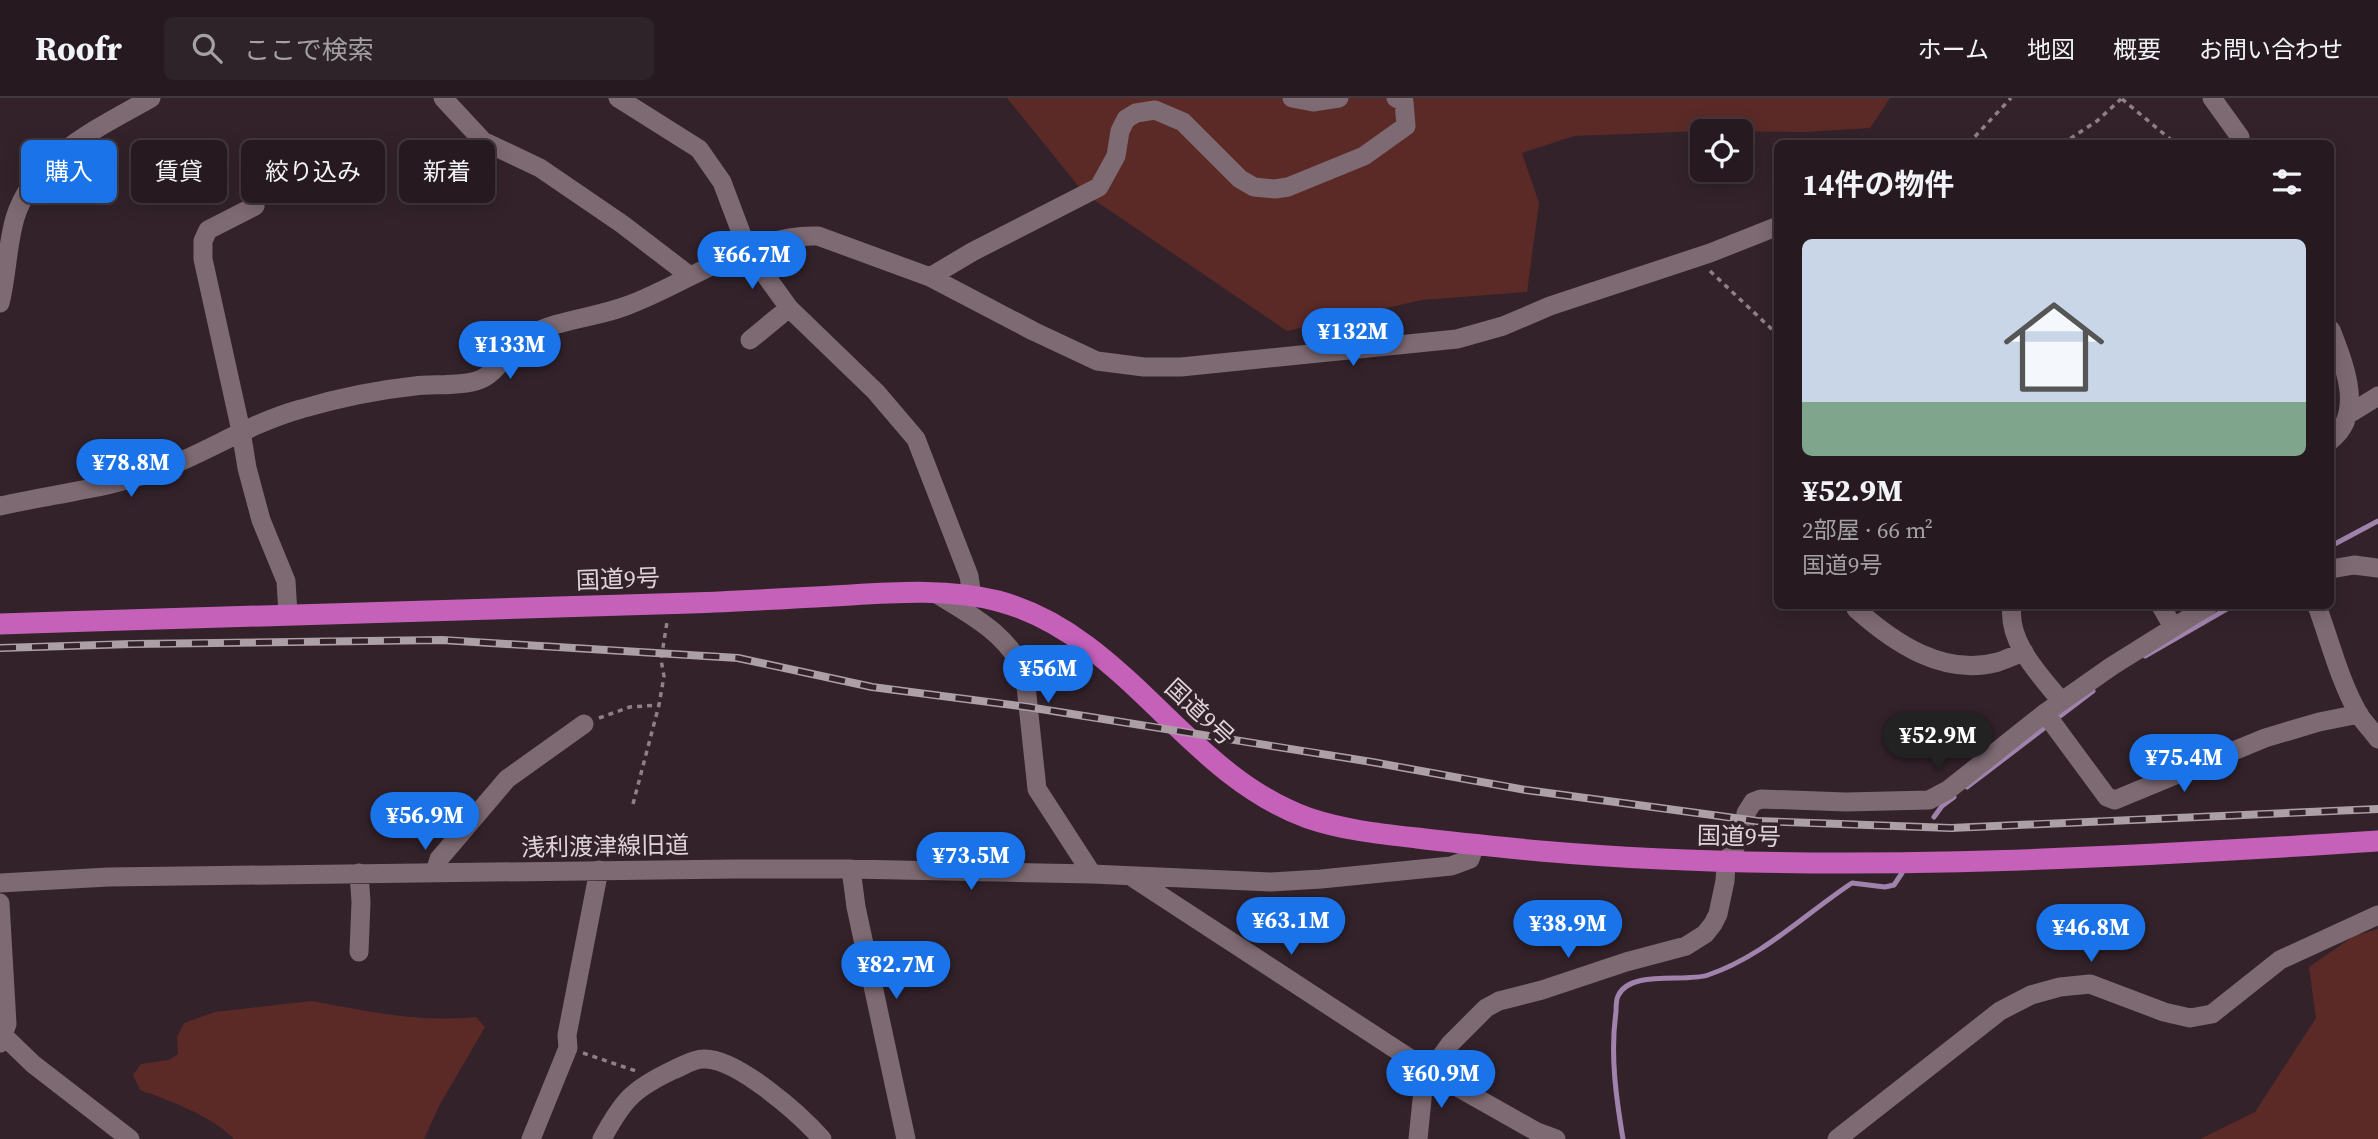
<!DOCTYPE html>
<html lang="ja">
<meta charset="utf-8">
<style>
:root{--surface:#261a20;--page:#2e2329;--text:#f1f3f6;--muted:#a4a1a5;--line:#42383e;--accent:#1a73e8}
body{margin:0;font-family:"Source Serif 4","Noto Sans JP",serif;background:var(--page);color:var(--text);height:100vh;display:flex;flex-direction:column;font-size:26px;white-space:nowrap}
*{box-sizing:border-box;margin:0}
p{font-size:23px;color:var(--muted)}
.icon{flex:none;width:38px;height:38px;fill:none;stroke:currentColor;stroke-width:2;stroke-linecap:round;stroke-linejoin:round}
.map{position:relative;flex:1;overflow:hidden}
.details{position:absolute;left:1774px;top:42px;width:560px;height:469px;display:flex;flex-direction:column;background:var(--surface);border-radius:10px;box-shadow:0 4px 18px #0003,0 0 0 2px var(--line)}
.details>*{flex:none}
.banner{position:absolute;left:21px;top:42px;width:665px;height:63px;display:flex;gap:14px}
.controls{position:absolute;left:1690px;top:21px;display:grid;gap:14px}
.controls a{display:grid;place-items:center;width:63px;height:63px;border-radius:10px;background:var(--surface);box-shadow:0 4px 18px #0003,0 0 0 2px var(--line);font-size:35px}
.price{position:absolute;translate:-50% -60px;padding:0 16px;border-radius:24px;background:var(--accent);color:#fff;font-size:23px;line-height:46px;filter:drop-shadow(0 2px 4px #0008)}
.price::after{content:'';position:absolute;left:50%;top:42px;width:21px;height:16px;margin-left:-10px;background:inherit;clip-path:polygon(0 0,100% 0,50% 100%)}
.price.on{background:#222;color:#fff}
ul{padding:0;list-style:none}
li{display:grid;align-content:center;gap:14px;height:371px;padding:0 28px}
li span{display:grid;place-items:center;height:217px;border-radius:10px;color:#555}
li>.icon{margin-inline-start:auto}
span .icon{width:126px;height:126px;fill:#fffc;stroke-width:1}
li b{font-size:30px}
h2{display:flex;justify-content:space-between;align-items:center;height:84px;padding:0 28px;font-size:30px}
.tag{padding:0 24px;border-radius:10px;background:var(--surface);box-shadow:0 4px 18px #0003,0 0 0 2px var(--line);font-size:24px;line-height:63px}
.tag.on{background:var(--accent);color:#fff}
header{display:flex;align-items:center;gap:42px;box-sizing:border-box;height:98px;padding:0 35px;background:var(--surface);border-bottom:2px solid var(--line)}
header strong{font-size:33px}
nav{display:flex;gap:38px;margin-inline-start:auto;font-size:24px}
.search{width:490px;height:63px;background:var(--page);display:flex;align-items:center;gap:18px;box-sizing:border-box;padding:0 24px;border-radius:10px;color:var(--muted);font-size:26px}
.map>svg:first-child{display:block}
</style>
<header>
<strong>Roofr</strong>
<div class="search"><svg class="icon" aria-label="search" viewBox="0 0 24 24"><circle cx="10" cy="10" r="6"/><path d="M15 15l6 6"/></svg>ここで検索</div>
<nav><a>ホーム</a><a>地図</a><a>概要</a><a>お問い合わせ</a></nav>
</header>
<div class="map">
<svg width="2378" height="1041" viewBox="0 0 2378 1041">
<rect width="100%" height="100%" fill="#33222a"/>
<!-- green -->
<path fill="#5b2a27" d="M1007,0H1890L1870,30L1805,34L1703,33L1574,38L1522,55L1539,105L1527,194L1422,202L1287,233L1084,95Z
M2378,831V1041H2200L2255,1014L2316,920L2309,869L2354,838Z
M311,903C366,913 420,925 476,919L485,929L439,1008L424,1041H234C212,1018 169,1002 140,992L133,977L141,966L169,962L178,956L177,939L184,925L215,914Z"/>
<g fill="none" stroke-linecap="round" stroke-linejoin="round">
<!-- stream -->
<path stroke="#a083ac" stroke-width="5" d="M2331,448L2378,423
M2145,558L2232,508
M1967,689L2093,593
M1934,719L1942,708L1954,699
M1623,1041C1616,999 1610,956 1616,914C1616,909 1616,902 1618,898C1630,871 1685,885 1708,877C1762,859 1805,816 1852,785L1885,789L1894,787L1902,775"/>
<!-- path -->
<path stroke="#8e8087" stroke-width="3.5" stroke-dasharray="5 5" stroke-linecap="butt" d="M2122,1L2176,46
M1968,46L2011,0
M2062,46L2097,23L2121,1
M1710,173L1778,237
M599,620L630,609L659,607L664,578L661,562L667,524
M633,706L659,607
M583,955L636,973"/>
<!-- minor -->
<path stroke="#7e6a73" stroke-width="19" d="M443,0L483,43L540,70L622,126L690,178
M618,0L699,51L722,84L748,153L789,210L876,294L916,341L969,478L972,499
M1292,0L1313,4L1339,0
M2212,0L2240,39V46
M255,108L208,132L203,143V161L241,333L247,370L261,422L286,483L288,516
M930,179L972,154L1099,89L1116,58L1120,33L1126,21L1136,15L1155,12L1183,24L1240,81L1254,89L1275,91L1288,89L1364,58L1406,28L1404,4L1396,0
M0,205C7,178 7,147 15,120C34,58 99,30 151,0
M2331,232C2344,266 2365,315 2331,342
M750,242L789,210
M2349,316L2378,298
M0,408C53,396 116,389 165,370C211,352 253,324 301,311C338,300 377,292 415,288C432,286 464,288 479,282C497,276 511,247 530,237C560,221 594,220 626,208C687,186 752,135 818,138L930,179L1033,233L1097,263L1144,269H1181L1457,241L1503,228L1550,208L1710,155L1778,128
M2331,471L2354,467L2378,470
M935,495C969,516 1013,538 1025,579L1037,691L1092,776
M2012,508C2007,544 2040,577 2061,603
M2161,508L2173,529
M2317,508C2330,543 2339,581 2358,615C2363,624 2372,632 2378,641
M1856,511C1894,545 1944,579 1998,564C2007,561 2015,557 2024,554
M2045,615L2107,699L2115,702L2265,640L2319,624L2359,616
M851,771L856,809L906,1041
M435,774L439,761L507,681L584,626
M359,775L361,804L359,854
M1132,779L1429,973L1537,1034L1556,1041
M0,785L108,779L734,771H851L1092,776L1271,784L1321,781L1451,768L1470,761L1475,747
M0,805L7,926L0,945
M4,938L33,966L130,1041
M531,1041L568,950L567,937L599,772
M602,1041C623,1002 633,991 673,972C683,968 693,961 703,961C736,959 801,1017 822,1041
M1418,1041L1424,982L1450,946L1486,910L1499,903L1542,892L1626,864L1686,848L1705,836L1713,826L1718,816L1725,783L1726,765L1744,733L1746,715L1753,704L1761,701L1846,704L1929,702L1948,692L2045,615L2112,568L2208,508
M1837,1041L2000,913L2031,897L2060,889L2090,886L2164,914L2190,920L2212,916L2280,862L2378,817"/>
<!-- highway -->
<path stroke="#c661ba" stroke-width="21" d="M0,526C230,518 460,514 691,505C744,503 797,500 851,497C899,494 951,491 998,503C1126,537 1185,676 1308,720C1343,732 1381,736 1417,740C1458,745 1499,749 1540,753C1819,777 2099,761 2378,743"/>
<!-- rail casing -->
<g stroke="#ac9fa5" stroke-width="8">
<path id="rail" d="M0,550L132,546L442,542L738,560L872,589L1028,609L1372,664L1526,692L1757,723L1951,730L2378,711"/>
</g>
<!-- rail -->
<use href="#rail" stroke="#33222a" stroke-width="5" stroke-dasharray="16" stroke-linecap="butt"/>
</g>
<g text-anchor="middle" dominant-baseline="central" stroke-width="7" stroke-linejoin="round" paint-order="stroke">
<!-- street labels -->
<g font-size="24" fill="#ded3d8" stroke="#33222a">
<text transform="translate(618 481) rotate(-2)">国道9号</text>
<text transform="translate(1200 614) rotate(43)">国道9号</text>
<text transform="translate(1739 738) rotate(1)">国道9号</text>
<text transform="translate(605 748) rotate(-1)">浅利渡津線旧道</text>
</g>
</g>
</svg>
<div class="controls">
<a><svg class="icon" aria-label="locate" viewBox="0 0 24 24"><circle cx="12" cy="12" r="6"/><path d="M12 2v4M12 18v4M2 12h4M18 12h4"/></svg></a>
</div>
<b class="price" style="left:752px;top:193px">¥66.7M</b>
<b class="price" style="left:1353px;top:270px">¥132M</b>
<b class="price" style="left:510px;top:283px">¥133M</b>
<b class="price" style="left:131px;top:401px">¥78.8M</b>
<b class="price" style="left:1048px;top:607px">¥56M</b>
<b class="price on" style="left:1938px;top:674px">¥52.9M</b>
<b class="price" style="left:2184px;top:696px">¥75.4M</b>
<b class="price" style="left:425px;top:754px">¥56.9M</b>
<b class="price" style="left:971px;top:794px">¥73.5M</b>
<b class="price" style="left:1291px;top:859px">¥63.1M</b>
<b class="price" style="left:1568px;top:862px">¥38.9M</b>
<b class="price" style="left:2091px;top:866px">¥46.8M</b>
<b class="price" style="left:896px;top:903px">¥82.7M</b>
<b class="price" style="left:1441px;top:1012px">¥60.9M</b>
<div class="banner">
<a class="tag on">購入</a>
<a class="tag">賃貸</a>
<a class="tag">絞り込み</a>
<a class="tag">新着</a>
</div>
<section class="details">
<h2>14件の物件<svg class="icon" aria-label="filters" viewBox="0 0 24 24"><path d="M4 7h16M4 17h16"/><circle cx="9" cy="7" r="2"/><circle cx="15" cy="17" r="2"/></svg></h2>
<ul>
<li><span style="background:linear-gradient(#c9d6e8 75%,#7fa58c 0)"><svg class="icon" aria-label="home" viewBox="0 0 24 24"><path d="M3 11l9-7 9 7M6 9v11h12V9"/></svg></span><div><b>¥52.9M</b><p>2部屋 · 66 m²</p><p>国道9号</p></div></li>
</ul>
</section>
</div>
